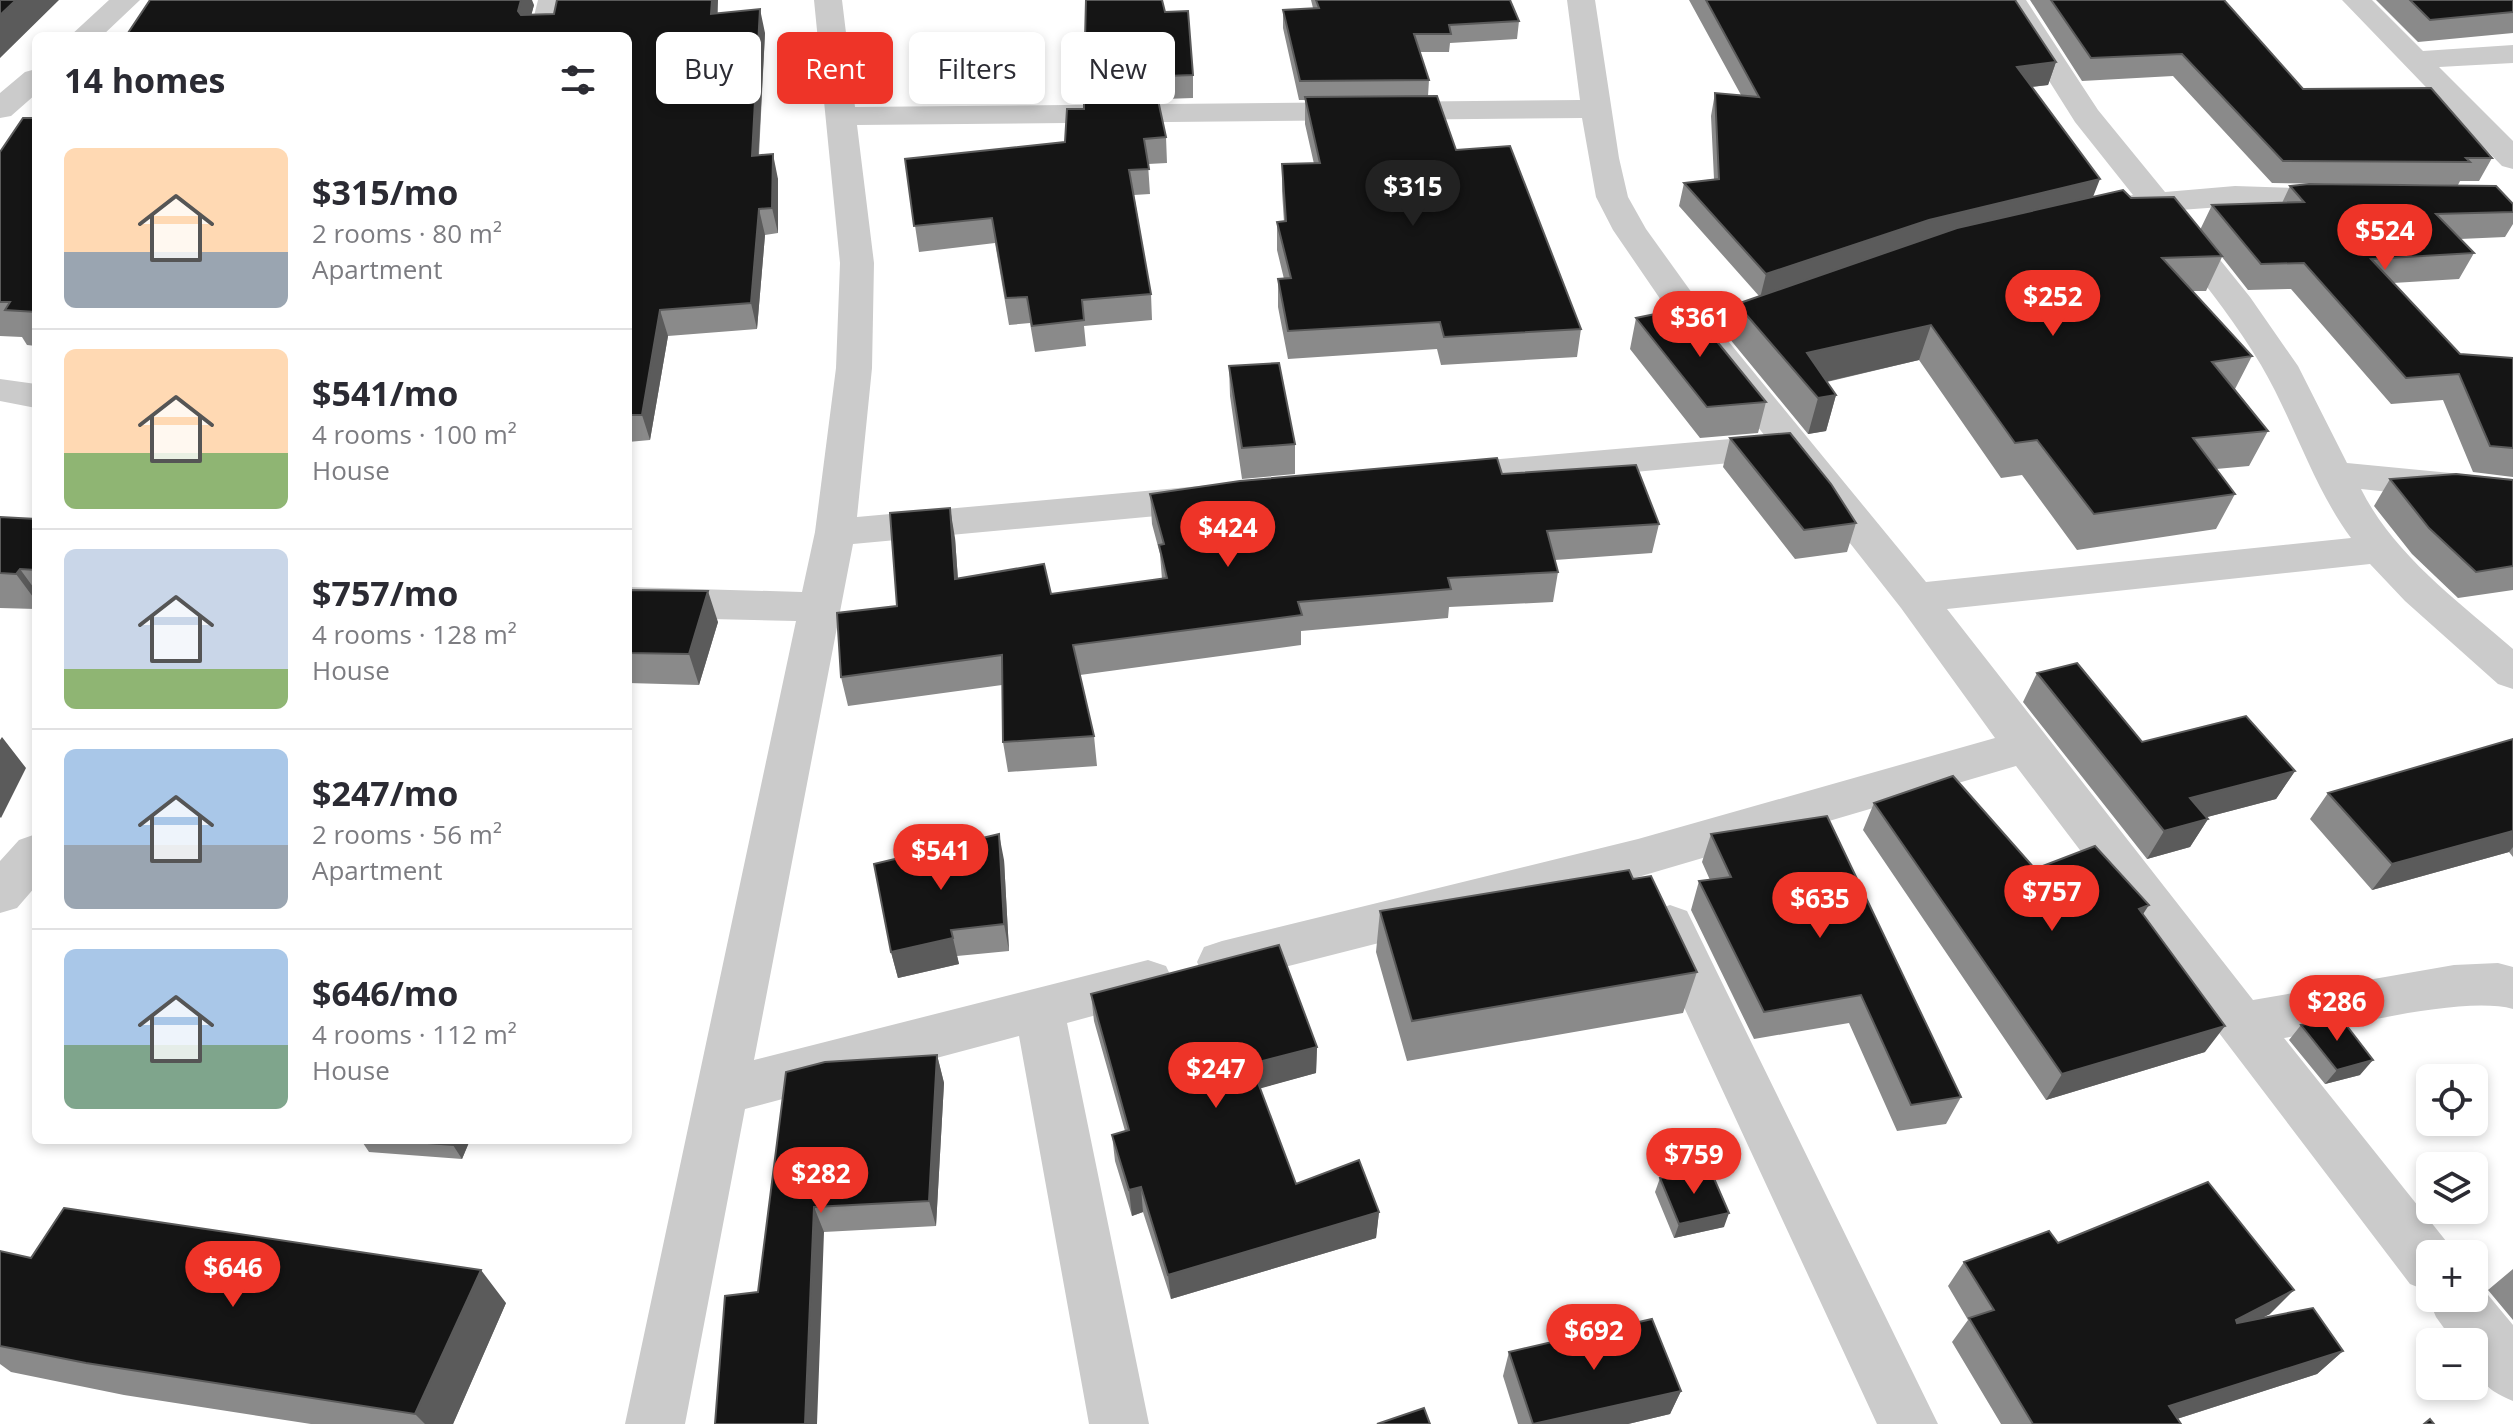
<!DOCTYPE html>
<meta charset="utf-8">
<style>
:root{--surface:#fff;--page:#f2f2f3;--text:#2b2b33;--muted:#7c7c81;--line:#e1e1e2;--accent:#ee3428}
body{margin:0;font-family:"Open Sans",sans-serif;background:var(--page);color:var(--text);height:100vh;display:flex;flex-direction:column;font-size:30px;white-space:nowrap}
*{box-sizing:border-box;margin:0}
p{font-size:26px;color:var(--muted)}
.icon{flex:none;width:44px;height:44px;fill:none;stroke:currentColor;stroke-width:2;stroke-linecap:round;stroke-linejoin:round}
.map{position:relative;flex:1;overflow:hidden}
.drawer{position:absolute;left:32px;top:32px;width:600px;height:1112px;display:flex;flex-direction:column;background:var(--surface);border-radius:12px;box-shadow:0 4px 12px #0003}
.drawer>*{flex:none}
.top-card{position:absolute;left:656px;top:32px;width:760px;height:72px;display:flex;gap:16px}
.tools{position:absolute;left:2416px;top:1064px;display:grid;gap:16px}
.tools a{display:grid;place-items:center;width:72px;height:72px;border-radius:12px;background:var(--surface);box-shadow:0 4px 12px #0003;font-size:40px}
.price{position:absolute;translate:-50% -68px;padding:0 18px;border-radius:28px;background:var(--accent);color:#fff;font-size:26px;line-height:52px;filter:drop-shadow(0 2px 4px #0008)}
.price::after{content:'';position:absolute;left:50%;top:48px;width:24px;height:18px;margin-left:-12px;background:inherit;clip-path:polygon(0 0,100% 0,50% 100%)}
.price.current{background:#222;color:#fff}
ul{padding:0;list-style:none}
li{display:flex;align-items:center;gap:24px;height:200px;padding:0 32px}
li+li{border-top:2px solid var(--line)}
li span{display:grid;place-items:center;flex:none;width:224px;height:160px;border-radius:12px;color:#555}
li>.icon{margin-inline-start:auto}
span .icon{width:96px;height:96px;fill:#fffc;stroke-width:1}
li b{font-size:34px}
h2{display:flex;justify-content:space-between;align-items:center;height:96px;padding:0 32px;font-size:34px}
.pill{padding:0 28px;border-radius:12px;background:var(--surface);box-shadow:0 4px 12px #0003;font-size:28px;line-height:72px}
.pill.current{background:var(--accent);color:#fff}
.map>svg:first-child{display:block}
</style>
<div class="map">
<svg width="2513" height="1424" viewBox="0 0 2513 1424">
<rect width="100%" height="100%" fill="#fff"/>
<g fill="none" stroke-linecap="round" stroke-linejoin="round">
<!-- minor -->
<path fill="#cbcbcb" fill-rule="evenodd" d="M109,0H140L102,36H70Z
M538,0H566L559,36H529Z
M814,0H842L855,107L1580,100L1567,0H1595L1619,158L1628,197L1646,229L1715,325L1926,582L2351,538C2312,485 2294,421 2261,365C2229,311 2187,262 2148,213L2124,211L2120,204L2124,197L2133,195L2075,122L1998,0H2026L2098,110L2165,192L2235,186L2359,190L2363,197L2359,204L2347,207L2235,206L2180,210L2250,297L2298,366L2347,463L2513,479V505L2361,489C2394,555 2459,602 2513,649V689L2498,684L2405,601L2370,564L1947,609L2253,1000L2454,965L2498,963L2513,967V1009C2462,995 2340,1028 2284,1038L2450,1246L2453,1254H2430V1292L2410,1284L2016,766L1638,877L1222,983L1204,977L1197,962L1204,947L1222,941L1638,839L1995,738L1901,608L1783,458L1443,490L1429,486L1424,477L1429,468L1443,464L1765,436L1689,341L1613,230L1596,197L1582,118L857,125L874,263L872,368L857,517L1211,485L1225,489L1231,498L1225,507L1211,511L853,544L754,1060L1148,960L1166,966L1173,981L1166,996L1067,1023L1149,1424H1089L1019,1036L745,1109L685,1424H625L796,621L628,617V587L802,592L815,532L836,368L840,263Z
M2342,0H2372L2423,51L2513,45V63L2439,67L2513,141V169L2502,166Z
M36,69V94L11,116L0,118V93L25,72Z
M0,379L36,384V408L0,401Z
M36,834V886L17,908L0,913V861L19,840Z
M1670,905L1687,911L1938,1424H1877L1646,925L1653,911Z
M2474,1278L2513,1325V1401C2481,1388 2474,1375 2474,1342H2454L2436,1317L2428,1298L2430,1292V1298H2474Z"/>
</g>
<!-- wall -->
<path fill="#8a8a8a" d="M1311,0H1510L1519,21L1517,39L1450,43L1449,52H1419L1429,80L1428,96L1456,150L1581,329L1577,357L1441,365L1437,349L1288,359L1278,307V279H1284L1277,250V222H1284L1282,191V164H1314L1305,124V100H1299L1283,28V10L1313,8Z
M1689,0H2015L2056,62L2048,85L2032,87L2093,197L2131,198L2200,230L2212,205L2282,203L2290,186L2513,204V224L2505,237L2460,239L2474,253L2459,279L2393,283L2460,354L2513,358V477L2473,472L2443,400L2391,404L2291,289L2248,290L2222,257L2206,291H2192L2252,356L2235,389L2268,431L2249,466L2216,469L2235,494L2216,529L2077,550L2022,475L2001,478L1919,360L1827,382L1836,395L1826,431L1808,434L1729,338L1737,304L1759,296L1679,206L1684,183L1714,179L1711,116L1715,93L1741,95Z
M2030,0H2224L2303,89L2492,158L2479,181H2460L2458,185L2272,183L2173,76L2082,81Z
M2376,0H2513V33L2418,42Z
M534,5L531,15L718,13L765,33L759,155L778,179V233L765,235L757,329L668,336L650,440L628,442V36H126Z
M1165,12L1193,75V98L1134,100L1166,137L1167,163L1148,164L1150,194L1134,195L1151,294L1152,320L1084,326L1086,346L1035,352L1030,323L1009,325L995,243L919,252L905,159L1065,142L1084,109L1086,101L1084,79Z
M36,118V346L27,345L22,337L0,336V152Z
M1636,318L1766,402L1758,433L1700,438L1630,349Z
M1229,366L1295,444V474L1242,479L1230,396Z
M1730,438L1856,523L1847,552L1795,559L1723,467Z
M1502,474L1659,524L1652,553L1555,560L1558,572L1553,602L1449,607L1448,618L1301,631V645L1080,675L1094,736L1097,766L1008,772L1003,742L1002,685L848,706L841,677L897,606L955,538L958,579L1051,594L1162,579L1160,554L1152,524L1150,494Z
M2390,479L2513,480V590L2458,598L2412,554L2374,506Z
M0,517L36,519V609L0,608Z
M628,590L718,622L699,685L628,683Z
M2037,673L2142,742L2295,771L2276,799L2207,817L2208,819L2190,847L2147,859L2023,702Z
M2513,739V857L2509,852L2372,890L2310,819L2328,793Z
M1874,803L2143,914L2205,1052L2046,1100L1863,830Z
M1711,834L1961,1097L1946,1124L1897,1131L1849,1023L1754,1039L1691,910L1699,881L1710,880L1702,862Z
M1004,860L1009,951L957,956L959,964L898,978L891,952Z
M1633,879L1697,972L1683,1013L1407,1061L1376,952L1380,911Z
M1091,994L1317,1047L1316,1073L1260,1088L1296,1184L1379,1212L1376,1238L1171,1299L1143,1212L1132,1216L1115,1161L1112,1135L1125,1131L1094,1021Z
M2301,1025L2360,1075L2325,1084L2289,1040Z
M937,1055L944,1083L936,1226L824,1232L758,1292L825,1062Z
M361,1140H470L462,1159L369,1152Z
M1660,1178L1724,1227L1674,1238L1655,1192Z
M2058,1243L2270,1314L2261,1318L2343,1351L2317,1374L2177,1419L2181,1424H2001L1952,1342L1968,1320L1948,1286L1964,1262Z
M0,1251L31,1258L506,1303L453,1424H311L124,1395L11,1372L0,1364Z
M2513,1269V1320L2488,1290Z
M1509,1352L1681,1391L1670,1414L1628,1424H1518L1503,1376Z"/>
<!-- shaded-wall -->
<path fill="#5b5b5b" d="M16,0H59L0,58V15Z
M521,0H532L534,5L526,35L518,11Z
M712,0H718L717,38L711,14Z
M760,9L765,33L757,181L752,156Z
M2056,62L2048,85L2010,89L2017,67Z
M773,154L778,179V233L772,208Z
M2100,179L2091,202L1760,298L1766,274L1929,220Z
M759,209L765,235L757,329L751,303Z
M660,310L668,336L650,440L642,415Z
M1931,325L1919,360L1807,386V353Z
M1836,395L1826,431L1808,434L1818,398Z
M950,508L955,538L960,609L955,579Z
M20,569L36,591V601L16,574Z
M708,591L718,622L699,685L689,654Z
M2,737L26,768L1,818L0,817V740Z
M2295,771L2276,799L2173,826L2190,798Z
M2208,819L2190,847L2147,859L2164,831Z
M2513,831V847L2509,852L2372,890L2392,864Z
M999,834L1004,860L1009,951L1004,924Z
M2149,905L2132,931L2139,909Z
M953,938L959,964L898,978L891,952Z
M2225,1026L2205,1052L2046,1100L2062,1074Z
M1317,1047L1316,1073L1251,1091V1064Z
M937,1055L944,1083L936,1226L929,1201Z
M2373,1060L2360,1075L2325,1084L2337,1070Z
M455,1140H470L462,1159L453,1145Z
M1141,1187L1143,1212L1132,1216L1129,1190Z
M814,1207L824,1232L817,1424H805Z
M1379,1212L1376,1238L1171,1299L1168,1275Z
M1729,1213L1724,1227L1674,1238L1679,1224Z
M481,1270L506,1303L453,1424H425L415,1414Z
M2294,1290L2270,1314L2213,1343L2236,1320Z
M2343,1351L2317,1374L2161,1424L2169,1406Z
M1681,1391L1670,1414L1628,1424H1532Z"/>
<!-- building -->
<path fill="#151515" stroke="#5b5b5b" stroke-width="2" d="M0,0H16L0,15Z
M150,0H521L518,11L521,15L554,14L557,0H712L711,14L760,9L752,156L773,154L772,208L759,209L751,303L660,310L642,415H628V36H126Z
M1086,0H1162L1165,12L1188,11L1193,75L1084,79Z
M1316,0H1510L1519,21L1449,25L1451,34H1414L1429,80L1300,81L1283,10L1319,8Z
M1706,0H2015L2056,62L2017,67L2100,179L1929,220L1766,274L1684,183L1719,179L1715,93L1759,97Z
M2051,0H2224L2303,89L2431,88L2492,158H2466L2470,162L2283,161L2182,54L2091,58Z
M2410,0H2513V12L2430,20Z
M1437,96L1456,150L1510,146L1581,329L1444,337L1440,322L1288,331L1278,279L1291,278L1277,222L1286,221L1282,164L1320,163L1305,97Z
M1158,100L1166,137L1144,139L1149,169L1129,170L1151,294L1082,300L1084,320L1032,326L1027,297L1006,298L992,218L914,226L905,159L1065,142L1067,109H1084V101Z
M23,118H36V312L5,310L10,302H0V152Z
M2309,184L2496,186L2513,204V212L2436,214L2474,253L2371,259L2460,354L2513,358V448L2490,446L2459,374L2406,378L2304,263L2261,264L2212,205L2304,202L2290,186Z
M2123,190L2131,198L2174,197L2222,256L2162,258L2252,356L2212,362L2268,431L2193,438L2235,494L2094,514L2037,440L2015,443L1931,325L1807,353L1836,395L1818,398L1737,304L1957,228Z
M1689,307L1766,402L1707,407L1636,318Z
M1279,363L1295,444L1242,448L1229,366Z
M1790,433L1831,484L1856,523L1804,530L1730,438Z
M1497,458L1502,474L1636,465L1659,524L1547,531L1558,572L1448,578L1451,589L1298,602L1302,615L1073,645L1094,736L1003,742L1002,655L841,677L837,613L897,606L890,513L950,508L955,579L1044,564L1051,594L1167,578L1159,545L1164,544L1150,494L1240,481Z
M2456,474L2513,480V566L2476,572L2429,528L2390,479Z
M0,517L36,519V570L20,569L16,574L0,573Z
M628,590L708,591L689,654L628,653Z
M2077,663L2142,742L2246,716L2295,771L2190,798L2208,819L2164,831L2037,673Z
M2513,739V831L2392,864L2328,793Z
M1953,776L2035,869L2095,846L2149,905L2139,909L2225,1026L2062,1074L1874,803Z
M1827,816L1961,1097L1911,1105L1861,995L1764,1012L1699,881L1731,877L1711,834Z
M999,834L1004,924L951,930L953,938L891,952L874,864Z
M1629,870L1633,879L1651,876L1697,972L1412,1021L1380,911Z
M1279,945L1317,1047L1251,1064L1296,1184L1359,1160L1379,1212L1168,1275L1141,1187L1129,1190L1112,1135L1129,1130L1091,994Z
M2340,1017L2373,1060L2337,1070L2301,1025Z
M937,1055L929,1201L814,1207L805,1424H715L725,1296L758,1292L786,1072L825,1062Z
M388,1140H455L453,1145Z
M1709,1167L1729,1213L1679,1224L1660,1178Z
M2208,1182L2294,1290L2236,1320L2237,1323L2313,1308L2343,1351L2169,1406L2181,1424H2033L1969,1318L1994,1310L1964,1262L2049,1231L2058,1243Z
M64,1208L481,1270L415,1414L86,1363L0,1346V1251L31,1258Z
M1652,1319L1681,1391L1533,1424L1509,1352Z
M1424,1408L1430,1424H1377Z
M2430,1419L2434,1424H2424Z"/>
</svg>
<div class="tools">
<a><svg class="icon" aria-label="locate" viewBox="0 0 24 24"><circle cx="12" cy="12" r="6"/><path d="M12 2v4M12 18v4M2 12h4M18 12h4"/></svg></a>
<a><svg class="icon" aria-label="layers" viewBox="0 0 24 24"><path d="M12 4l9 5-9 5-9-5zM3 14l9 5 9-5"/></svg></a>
<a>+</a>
<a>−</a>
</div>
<b class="price current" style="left:1413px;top:228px">$315</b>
<b class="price" style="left:2385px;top:272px">$524</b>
<b class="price" style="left:2053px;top:338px">$252</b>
<b class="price" style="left:1700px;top:359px">$361</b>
<b class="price" style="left:1228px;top:569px">$424</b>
<b class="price" style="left:941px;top:892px">$541</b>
<b class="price" style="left:2052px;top:933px">$757</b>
<b class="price" style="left:1820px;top:940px">$635</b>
<b class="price" style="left:2337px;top:1043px">$286</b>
<b class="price" style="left:1216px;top:1110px">$247</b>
<b class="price" style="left:1694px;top:1196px">$759</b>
<b class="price" style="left:821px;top:1215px">$282</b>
<b class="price" style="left:233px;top:1309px">$646</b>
<b class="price" style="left:1594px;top:1372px">$692</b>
<div class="top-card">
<a class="pill">Buy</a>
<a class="pill current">Rent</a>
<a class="pill">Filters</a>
<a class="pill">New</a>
</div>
<section class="drawer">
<h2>14 homes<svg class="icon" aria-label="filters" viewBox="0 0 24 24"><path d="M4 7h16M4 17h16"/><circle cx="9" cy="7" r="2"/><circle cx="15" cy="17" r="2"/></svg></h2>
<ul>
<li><span style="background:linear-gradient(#ffd9b3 65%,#9aa5b1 0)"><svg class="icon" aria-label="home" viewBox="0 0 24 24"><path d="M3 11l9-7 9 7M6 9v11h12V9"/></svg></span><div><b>$315/mo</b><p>2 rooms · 80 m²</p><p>Apartment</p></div></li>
<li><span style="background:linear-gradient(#ffd9b3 65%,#8fb573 0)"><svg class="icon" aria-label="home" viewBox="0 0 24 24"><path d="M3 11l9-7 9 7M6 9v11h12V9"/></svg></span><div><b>$541/mo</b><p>4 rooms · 100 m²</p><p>House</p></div></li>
<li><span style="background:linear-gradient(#c9d6e8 75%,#8fb573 0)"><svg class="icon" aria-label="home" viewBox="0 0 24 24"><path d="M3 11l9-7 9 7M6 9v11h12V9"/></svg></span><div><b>$757/mo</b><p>4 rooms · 128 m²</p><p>House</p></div></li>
<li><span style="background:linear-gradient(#a9c7e8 60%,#9aa5b1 0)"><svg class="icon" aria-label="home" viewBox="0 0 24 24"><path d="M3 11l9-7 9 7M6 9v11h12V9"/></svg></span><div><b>$247/mo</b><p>2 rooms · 56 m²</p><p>Apartment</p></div></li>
<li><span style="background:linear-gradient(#a9c7e8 60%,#7fa58c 0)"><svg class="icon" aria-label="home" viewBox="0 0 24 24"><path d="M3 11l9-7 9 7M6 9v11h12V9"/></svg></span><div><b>$646/mo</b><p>4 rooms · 112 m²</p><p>House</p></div></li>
</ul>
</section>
</div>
